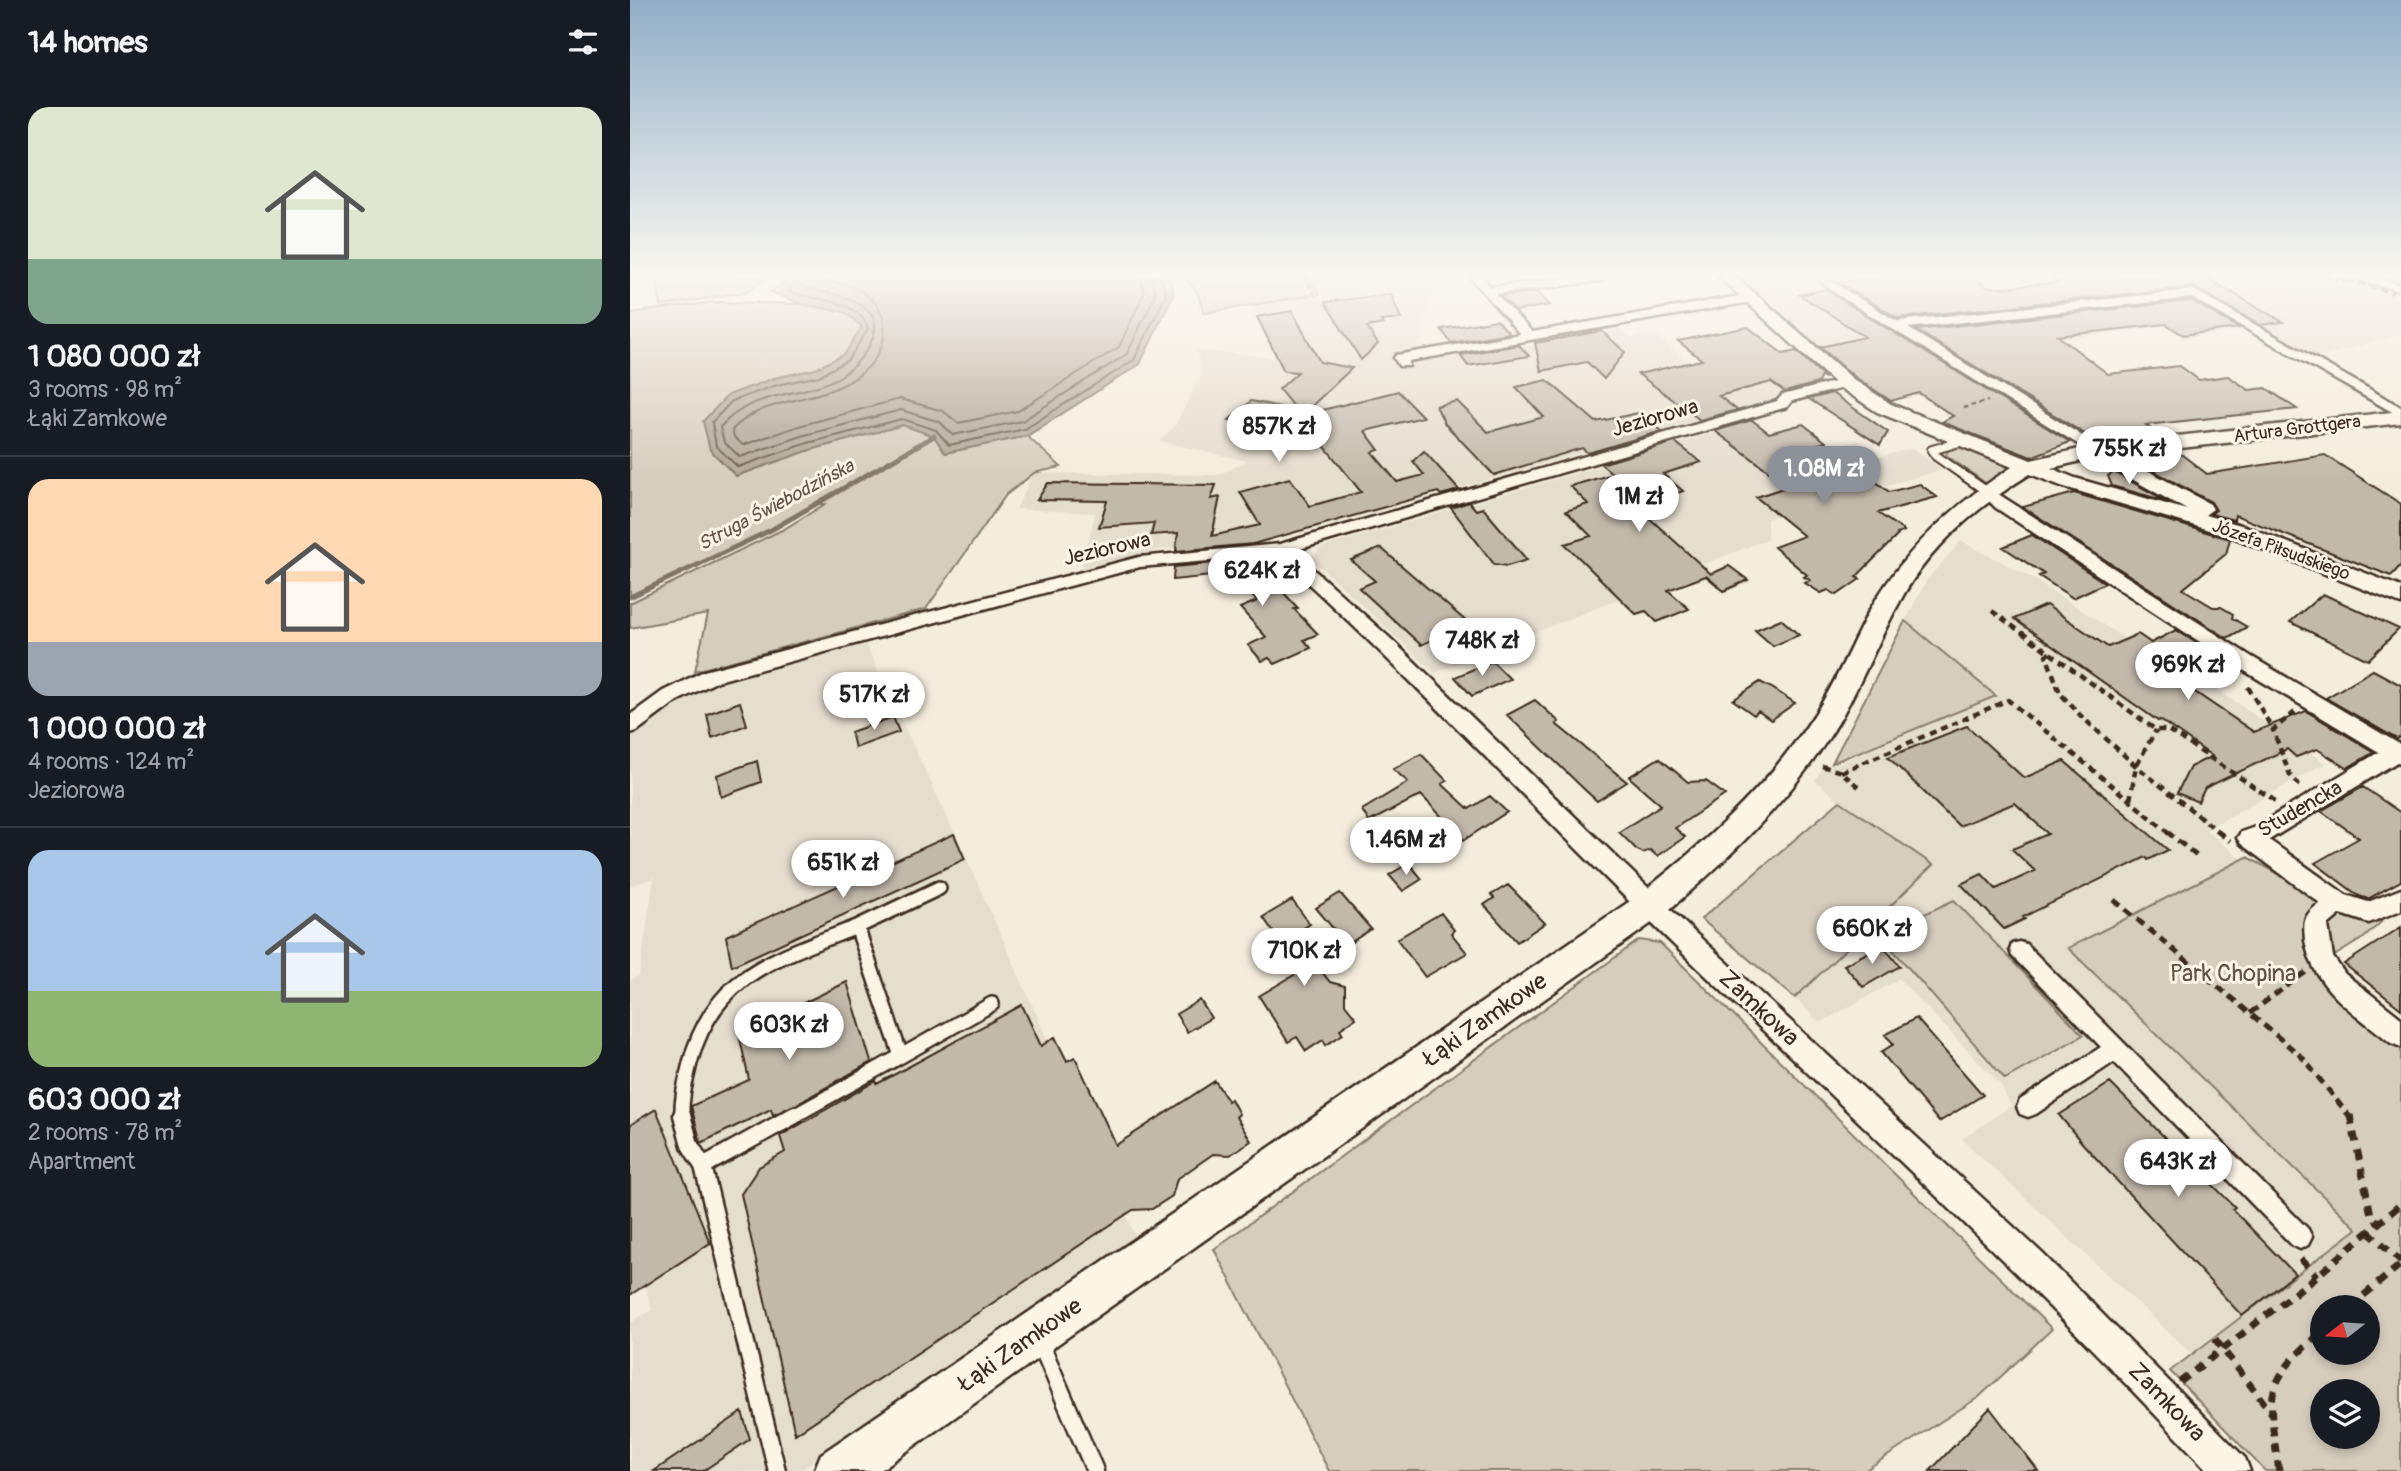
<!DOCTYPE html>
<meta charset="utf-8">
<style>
:root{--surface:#171b24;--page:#242831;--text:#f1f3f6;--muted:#9ea1a6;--line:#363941;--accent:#8c9099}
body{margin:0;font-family:Pangolin,sans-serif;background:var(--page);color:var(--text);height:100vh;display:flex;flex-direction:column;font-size:26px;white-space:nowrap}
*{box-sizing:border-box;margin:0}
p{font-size:23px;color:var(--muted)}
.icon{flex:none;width:38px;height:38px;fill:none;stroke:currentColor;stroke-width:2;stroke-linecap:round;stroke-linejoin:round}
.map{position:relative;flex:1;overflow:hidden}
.sheet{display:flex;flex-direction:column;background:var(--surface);width:630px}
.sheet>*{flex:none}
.needle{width:46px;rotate:253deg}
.tools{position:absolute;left:1680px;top:1295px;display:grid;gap:14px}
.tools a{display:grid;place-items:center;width:70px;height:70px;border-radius:50%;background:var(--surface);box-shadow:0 4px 10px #0003;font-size:35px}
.price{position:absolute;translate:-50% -60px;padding:0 16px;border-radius:24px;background:#fff;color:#222;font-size:23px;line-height:46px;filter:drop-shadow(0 2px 4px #0008)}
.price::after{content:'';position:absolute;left:50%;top:42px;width:21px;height:16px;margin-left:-10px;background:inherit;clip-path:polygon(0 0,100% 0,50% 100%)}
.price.current{background:var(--accent);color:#fff}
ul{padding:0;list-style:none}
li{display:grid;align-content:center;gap:14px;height:371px;padding:0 28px}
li+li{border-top:2px solid var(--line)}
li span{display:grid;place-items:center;height:217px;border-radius:21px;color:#555}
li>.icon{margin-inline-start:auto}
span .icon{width:126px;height:126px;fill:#fffc;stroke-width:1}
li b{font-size:30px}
h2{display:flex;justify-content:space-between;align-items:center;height:84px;padding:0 28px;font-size:30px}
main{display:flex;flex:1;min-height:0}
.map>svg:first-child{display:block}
</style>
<main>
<section class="sheet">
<h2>14 homes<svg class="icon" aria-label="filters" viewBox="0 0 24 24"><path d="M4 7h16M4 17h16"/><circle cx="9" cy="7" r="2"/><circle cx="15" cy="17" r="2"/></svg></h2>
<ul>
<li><span style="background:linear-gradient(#dfe7d0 70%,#7fa58c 0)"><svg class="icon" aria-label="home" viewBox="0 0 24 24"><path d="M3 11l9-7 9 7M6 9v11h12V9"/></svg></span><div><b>1 080 000 zł</b><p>3 rooms · 98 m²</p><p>Łąki Zamkowe</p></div></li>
<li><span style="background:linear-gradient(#ffd9b3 75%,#9aa5b1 0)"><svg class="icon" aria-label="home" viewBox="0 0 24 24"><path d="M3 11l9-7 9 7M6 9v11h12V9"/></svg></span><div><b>1 000 000 zł</b><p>4 rooms · 124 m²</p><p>Jeziorowa</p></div></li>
<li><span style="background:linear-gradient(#a9c7e8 65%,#8fb573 0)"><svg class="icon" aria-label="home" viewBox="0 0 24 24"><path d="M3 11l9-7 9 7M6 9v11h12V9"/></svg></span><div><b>603 000 zł</b><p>2 rooms · 78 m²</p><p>Apartment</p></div></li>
</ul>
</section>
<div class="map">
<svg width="1771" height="1471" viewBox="0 0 1771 1471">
<rect width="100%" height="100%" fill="#f4eddd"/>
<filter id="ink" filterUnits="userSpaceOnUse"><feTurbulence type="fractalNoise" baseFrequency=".0143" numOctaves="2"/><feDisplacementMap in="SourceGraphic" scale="14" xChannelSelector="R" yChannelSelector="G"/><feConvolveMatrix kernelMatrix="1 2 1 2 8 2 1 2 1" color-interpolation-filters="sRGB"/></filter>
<g filter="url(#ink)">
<!-- built -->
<path fill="#e5ddce" d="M678,277H806L812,286L805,291L795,312L788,348L797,360L905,345L900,339L987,326L1001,338L1024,334L1061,365L1141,378L1160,394L681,530L622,543H585L529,550L452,569L465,513L386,509L404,473L588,475L617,461L529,441L545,426L570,377L568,350L647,358L621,306L688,294Z
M1110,277H1308L1200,289L1265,331L1189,347Z
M1415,277H1771V334L1675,361L1620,330L1556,338L1536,326L1437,338L1397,309L1453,302Z
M1101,428L1148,463L1227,441L1249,457L1283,448L1313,470L1256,485L1271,499L1186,502L1137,519V539L805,673L683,560L689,548Z
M1331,541L1404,579L1548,674L1557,669L1695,763L1576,830L1611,859L1438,948L1727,1230L1561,1353L1332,1139L1381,1106L1371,1085L1269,979L1190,1023L1165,998L1071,919L1210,801L1185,781L1190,771L1366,696L1275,621L1297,580Z
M235,643L339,864L508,1242L169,1471H0V1323L22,1310L0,1232V980L9,976L24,878L0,886V737L47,702L84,682Z"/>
<!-- green -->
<path fill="#d6cdbd" stroke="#887c6e" stroke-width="2" fill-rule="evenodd" d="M26,277H140L115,292L31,306Z
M556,277H678L689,294L574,313L568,295Z
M85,302L171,304L215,312L232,326L215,354L186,369L145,378L98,395L106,475L180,450L273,425L304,436L315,453L397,436L431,467L404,473L376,495L296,609L65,671L78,614L0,628V603L154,529L195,504H187L141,530L0,597V313Z
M1333,447L1372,462L1380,468L1357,484L1316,455L1319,449Z
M1275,621L1366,696L1202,763Z
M1210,801L1303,865L1165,998L1071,919Z
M1617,857L1720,911L1751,922L1735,937L1706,955L1699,953L1710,978L1771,1028V1471H1635L1540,1371L1727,1229L1438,948ZM1692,1307H1738V1353H1692ZM1692,1391H1738V1437H1692Z
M1324,900L1453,1035L1375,1079L1250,935Z
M1009,940L1030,943L1422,1329L1349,1397L1234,1471H699L584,1249Z"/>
<!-- water -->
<path fill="#b0a596" stroke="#817466" stroke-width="2" d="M159,277H532L541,281L543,295L510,364L397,436L315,453L304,436L273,425L180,450L106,476L80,450L73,421L98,395L145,378L186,369L215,354L232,327L215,312L171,304L141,292Z"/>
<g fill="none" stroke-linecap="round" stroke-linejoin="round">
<!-- shore -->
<path stroke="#6a5b4e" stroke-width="2" d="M163,277L159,292C185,300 229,299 238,329L218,360L189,376L147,385L102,401L82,422L86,446L108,467L178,443L272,419L306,430L319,445L395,429L504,360L536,295L530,277
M172,277L173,288C202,294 263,300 240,344C233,357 224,368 211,376C170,400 126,387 90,427L94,442L110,457L175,435L271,410L310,422L323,435L392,421L497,354L526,293L522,277
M182,277L185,280C199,282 214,282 227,289C263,308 262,346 233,372C195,405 136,393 102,430L104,437L113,445L172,425L270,399L313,411L328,423L388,411L489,347L514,293L511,277"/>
<!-- stream -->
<path stroke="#817466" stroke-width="5" d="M0,597L141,530L304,436"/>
</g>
<!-- building -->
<path fill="#c3b9aa" stroke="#3b2a1e" stroke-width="2" d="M1263,277H1343L1357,287L1372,288L1430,282L1422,277H1575L1653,322L1631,325L1564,287L1268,318L1208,282Z
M1196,289L1205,296L1440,442L1401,457L1312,422L1323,416L1289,393L1261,401L1225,377L1190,347L1235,337L1170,295Z
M907,292L920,305L885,311L871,296Z
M761,294L771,319L751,321L753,324L737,327L748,344L731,360L695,302Z
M1561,301L1609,328L1553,335L1536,324L1428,336L1478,374L1550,366L1569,380L1598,376L1619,390L1636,388L1667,409L1516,425L1529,435L1468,442L1286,330Z
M662,311L690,362L722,368L672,415L768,391L793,417L735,431L749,450L742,452L767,482L794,475L783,461L794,451L829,490L811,495L808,492L623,544L546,551L548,533L521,535L524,523L469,527L477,501L407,500L418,483L586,485L581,499L590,497L582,536L630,525L610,492L660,478L680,506L731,492L649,389L668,372L654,371L627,317Z
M867,320L879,333L821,343L811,329Z
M1118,327L1153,354L1166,351L1196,378L1191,376L1188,383L1155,392L1141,382L1089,396L1107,410L1070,420L1008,374L1072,360L1048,341Z
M972,331L995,352L974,379L957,362L911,371L905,343Z
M889,345L899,356L838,366L830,355Z
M917,380L966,422L1008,413L1032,431L958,453L952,448L864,475L815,424L806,406L827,401L858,432L914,417L886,387Z
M1202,393L1258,432L1250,445L1179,399Z
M621,401L651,407L630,426L599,420Z
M1122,420L1139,433L1173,424L1196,442L1165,451L1200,476L1230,469L1259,492L1290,484L1307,497L1248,513L1274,531L1267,534L1268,535L1226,577L1230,579L1207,595L1198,590L1191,593L1175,583L1180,580L1174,577L1177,575L1144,547L1174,536L1126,497L1159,486L1085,431Z
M1045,442L1071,462L1033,474L1053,491L1006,506L1081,574L1099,566L1118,580L1094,591L1076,576L1038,590L1059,609L1027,622L1016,611L1006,614L935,544L961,536L936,511L958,504L940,486L983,474L971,464Z
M1547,451L1577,474L1695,455L1771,504V565L1761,576L1605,515L1604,520L1581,514L1586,510L1581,502L1498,457Z
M1484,472L1536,501L1482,486L1478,476Z
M1444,493L1600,539L1596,554L1553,589L1583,607H1591L1603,614L1602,618L1617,627L1597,638L1393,507Z
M839,502L846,510L853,508L897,560L877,566L864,564L821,508Z
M1402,535L1475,583L1443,598L1409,576L1414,574L1373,547Z
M751,548L838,623L791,645L729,588L745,581L721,560Z
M627,559L638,570L634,572L668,608L664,609L688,634L674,640L681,648L645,664L639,658L632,661L618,645L636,637L610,608L627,601L602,574L543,580L544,567Z
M1693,594L1769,629L1738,660L1660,622Z
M1416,605L1478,647L1508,634L1521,643L1546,630L1582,653L1540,675L1624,732L1676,711L1744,752L1717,768L1687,749L1666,757L1657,749L1575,788L1568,802L1547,793L1560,767L1582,756L1530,720L1528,721L1384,619Z
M1151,619L1169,635L1143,646L1125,630Z
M862,661L880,679L842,696L825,677Z
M1743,670L1771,685V737L1767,739L1696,698Z
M1130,682L1142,688L1165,703L1141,720L1128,711L1124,715L1103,700Z
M905,700L929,722L926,724L997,782L967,801L956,791L877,715Z
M110,702L117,725L82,738L77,714Z
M263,717L269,732L225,748L221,732Z
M1337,726L1394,778L1434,761L1538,850L1518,860L1516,857L1393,917L1395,919L1374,929L1331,884L1352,874L1366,889L1405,871L1382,849L1418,834L1385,803L1329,826L1258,757Z
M791,754L817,781L812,784L839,809L860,796L877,812L834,840L791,795L739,822L732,810L778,782L763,769Z
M1029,758L1058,782L1076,781L1095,795L1045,828L1055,837L1027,856L1020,850L1013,853L1006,849L989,832L1031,805L999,777Z
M127,761L131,782L91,797L87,775Z
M1733,787L1771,813V881L1738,899L1729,896L1685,863L1729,838L1691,811Z
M324,834L335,859L102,966L96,936Z
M779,863L792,879L773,891L759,875Z
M878,885L915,923L887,942L854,905L864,898L861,895Z
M710,893L741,929L717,945L686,908Z
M662,900L680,924L663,935L700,982L715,986V1004L726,1018L710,1029L713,1034L696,1045L693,1040L676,1051L667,1037L658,1042L629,996L664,975V971L640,936L644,933L633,917Z
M811,913L824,930L821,933L837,953L795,977L767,939Z
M1771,927V1009L1714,964Z
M1252,945L1270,966L1233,987L1214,965Z
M217,982L241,1062L165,1105L143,1115L141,1109L71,1143L61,1106L119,1080L109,1034Z
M570,1000L581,1018L557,1032L546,1014Z
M392,1005L411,1046L425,1037L437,1061L445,1057L486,1145L585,1081L598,1101L601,1099L609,1114L606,1117L621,1141L600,1155L583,1154L547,1179L542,1196L522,1209L503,1210L165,1434L111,1194L129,1167L155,1152L150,1136L246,1081L247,1084Z
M1286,1018L1353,1095L1309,1122L1251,1052L1264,1044L1255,1035Z
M1480,1083L1605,1207L1602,1209L1665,1274L1612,1316L1453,1144L1429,1115Z
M26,1109L80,1243L0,1295V1125Z
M1360,1408L1408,1471H1300Z
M112,1412L120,1439L73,1471H24Z"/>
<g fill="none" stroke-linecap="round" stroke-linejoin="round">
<!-- service-far3 casing -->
<g stroke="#3b2a1e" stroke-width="10">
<path id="service-far3" d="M1731,277L1771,288
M1193,280L1210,291"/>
</g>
<!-- service-far2 casing -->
<g stroke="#3b2a1e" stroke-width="12">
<path id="service-far2" d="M1333,441L1302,450L1306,456L1359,493"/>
</g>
<!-- service-far1 casing -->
<g stroke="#3b2a1e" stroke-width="18">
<path id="service-far1" d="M227,927L309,888
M271,1056L362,1004
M52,1117C51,1098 56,1081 60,1063C83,973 150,957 227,927L271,1056L162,1117"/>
</g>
<!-- service casing -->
<g stroke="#3b2a1e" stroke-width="21">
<path id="service" d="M52,1115L60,1145L73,1166
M73,1166L147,1471
M73,1166L165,1115
M410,1342L465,1471"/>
</g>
<!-- pedestrian casing -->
<g stroke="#3b2a1e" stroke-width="5">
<path id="pedestrian" d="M1389,942L1396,944L1678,1229L1682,1237L1678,1245L1670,1249L1662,1245L1484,1062L1406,1114L1398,1117L1390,1114L1387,1107L1390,1100L1471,1047L1382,956L1380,950L1382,944Z"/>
</g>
<!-- minor casing -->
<g stroke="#3b2a1e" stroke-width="5">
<path id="minor" d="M840,277H852L861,287L945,277H976L970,281L866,294L902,332L1121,294L1127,298L1121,302L779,361V366H769L764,358L766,355L890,334Z
M1210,287L1267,321L1564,290L1771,407V417L1562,298L1278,328L1472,448L1475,451L1467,456L1206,294L1204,291Z
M1216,379L1223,383L1221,386L1162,401L1157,407L663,551L761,639L1062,930L1413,1254L1615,1458L1620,1471H1578C1409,1287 1224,1119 1045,946C911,817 785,679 647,555L510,567L88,681L47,701L7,731L0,733V715L33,691L74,671L509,557L650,544L1147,401L1152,395Z
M1359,488L1622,657L1771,745V763L1767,762L1639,840L1716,895L1738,902L1771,889V910L1739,923L1711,914L1698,925L1703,957L1715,974L1771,1018V1047L1761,1043C1725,1013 1683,990 1675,940C1673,920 1674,915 1690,903L1611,844L1607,838L1611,832L1625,827L1749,752L1608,667L1366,508L1351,493Z"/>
</g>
<!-- tertiary casing -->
<g stroke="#3b2a1e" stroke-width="5">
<path id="tertiary" d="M1089,277H1106L1223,379L1261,404L1401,460L1467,445L1771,411V423L1489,455L1580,504L1583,509L1575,515L1618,527L1771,587V604L1602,537L1431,486L1400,474C1351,504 1303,544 1274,594C1247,641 1229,691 1200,736C1154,806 1096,861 1033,915L249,1471H184L191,1454L1009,895C1076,842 1136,788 1183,717C1205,685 1220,647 1238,613C1273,551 1323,505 1382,467L1247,412L1209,387ZM1464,458L1557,510L1445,478L1421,468Z"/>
</g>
<!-- path-far3 -->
<path stroke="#3b2a1e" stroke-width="2.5" stroke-dasharray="4.5 3.5" stroke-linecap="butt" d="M674,277L684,293
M1697,277L1720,283
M1333,408L1358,401"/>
<!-- path-far2 -->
<path stroke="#3b2a1e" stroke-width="4.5" stroke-dasharray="7 5" stroke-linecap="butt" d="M1362,611L1526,730H1538L1647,802
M1420,653L1416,655L1430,693L1451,716L1506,766L1589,832
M1618,687L1643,730
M1665,712L1643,730L1660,775L1671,787
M1192,766L1211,772L1230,788
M1211,772L1378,700L1538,832
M1500,800L1506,766L1526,730"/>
<!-- path-far1 -->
<path stroke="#3b2a1e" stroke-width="5" stroke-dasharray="9 6" stroke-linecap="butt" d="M1536,831L1568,857
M1587,831L1600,841
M1484,900L1672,1057L1720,1117
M1620,1013L1676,972"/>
<!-- path -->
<path stroke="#3b2a1e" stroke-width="7" stroke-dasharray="10 8" stroke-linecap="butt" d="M1720,1115L1741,1215L1749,1223
M1738,1231L1771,1261
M1671,1259L1687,1276
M1720,1307L1771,1264
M1585,1339L1641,1412
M1550,1382L1687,1276L1771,1204
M1649,1471C1638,1395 1631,1385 1692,1331"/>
<!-- service-far3 -->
<use href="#service-far3" stroke="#fcf5e5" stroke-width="7"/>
<!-- service-far2 -->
<use href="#service-far2" stroke="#fcf5e5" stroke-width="8"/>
<!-- service-far1 -->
<use href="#service-far1" stroke="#fcf5e5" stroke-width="13"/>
<!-- service -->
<use href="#service" stroke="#fcf5e5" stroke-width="16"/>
<!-- pedestrian -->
<use href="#pedestrian" fill="#fcf5e5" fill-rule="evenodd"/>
<!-- minor -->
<use href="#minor" fill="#fcf5e5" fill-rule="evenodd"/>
<!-- tertiary -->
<use href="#tertiary" fill="#fcf5e5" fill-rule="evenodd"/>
<!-- rail -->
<path stroke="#3b2a1e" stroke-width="3.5" stroke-dasharray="7 3.5" stroke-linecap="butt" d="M1709,277L1763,293"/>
</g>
</g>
<!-- sky -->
<linearGradient id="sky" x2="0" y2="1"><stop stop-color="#91aec7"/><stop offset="0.57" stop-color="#faf7f0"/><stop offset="1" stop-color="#faf7f0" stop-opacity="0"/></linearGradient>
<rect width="1771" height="482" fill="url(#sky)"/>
<g text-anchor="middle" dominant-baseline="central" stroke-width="6" stroke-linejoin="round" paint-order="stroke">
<!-- far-street labels -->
<g font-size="18" fill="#3b2a1e" stroke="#fcf5e5">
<text transform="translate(1667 429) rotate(-7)">Artura Grottgera</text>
<text transform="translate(1651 550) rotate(20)">Józefa Piłsudskiego</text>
</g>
<!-- far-water labels -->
<g font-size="19" font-style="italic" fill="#645548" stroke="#fcf5e5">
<text transform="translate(146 505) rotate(-28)">Struga Świebodzińska</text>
</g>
<!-- street labels -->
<g font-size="21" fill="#3b2a1e" stroke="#fcf5e5">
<text transform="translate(1025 418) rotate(-16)">Jeziorowa</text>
<text transform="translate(477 549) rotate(-13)">Jeziorowa</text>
<text transform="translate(1670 809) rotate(-30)">Studencka</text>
</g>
<!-- near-park labels -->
<g font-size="24" fill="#625346" stroke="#fcf5e5">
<text x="1603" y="973">Park Chopina</text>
</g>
<!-- near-street labels -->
<g font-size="24" fill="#3b2a1e" stroke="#fcf5e5">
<text transform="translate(1129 1008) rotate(43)">Zamkowa</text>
<text transform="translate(855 1020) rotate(-35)">Łąki Zamkowe</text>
<text transform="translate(390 1345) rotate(-35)">Łąki Zamkowe</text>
<text transform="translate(1537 1402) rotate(46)">Zamkowa</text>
</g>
</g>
</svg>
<div class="tools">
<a><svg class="needle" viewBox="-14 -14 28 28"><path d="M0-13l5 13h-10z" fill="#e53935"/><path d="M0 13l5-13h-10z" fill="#9ea1a6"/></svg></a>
<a><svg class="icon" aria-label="layers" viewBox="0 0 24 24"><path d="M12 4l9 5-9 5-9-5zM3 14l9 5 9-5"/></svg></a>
</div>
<b class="price" style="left:649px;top:464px">857K zł</b>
<b class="price" style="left:1499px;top:486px">755K zł</b>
<b class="price current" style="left:1194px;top:506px">1.08M zł</b>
<b class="price" style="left:1009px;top:534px">1M zł</b>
<b class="price" style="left:632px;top:608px">624K zł</b>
<b class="price" style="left:852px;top:678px">748K zł</b>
<b class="price" style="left:1558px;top:702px">969K zł</b>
<b class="price" style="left:244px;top:732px">517K zł</b>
<b class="price" style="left:776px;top:877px">1.46M zł</b>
<b class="price" style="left:213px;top:900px">651K zł</b>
<b class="price" style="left:1242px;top:966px">660K zł</b>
<b class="price" style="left:674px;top:988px">710K zł</b>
<b class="price" style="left:159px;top:1062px">603K zł</b>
<b class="price" style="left:1548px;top:1199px">643K zł</b>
</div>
</main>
